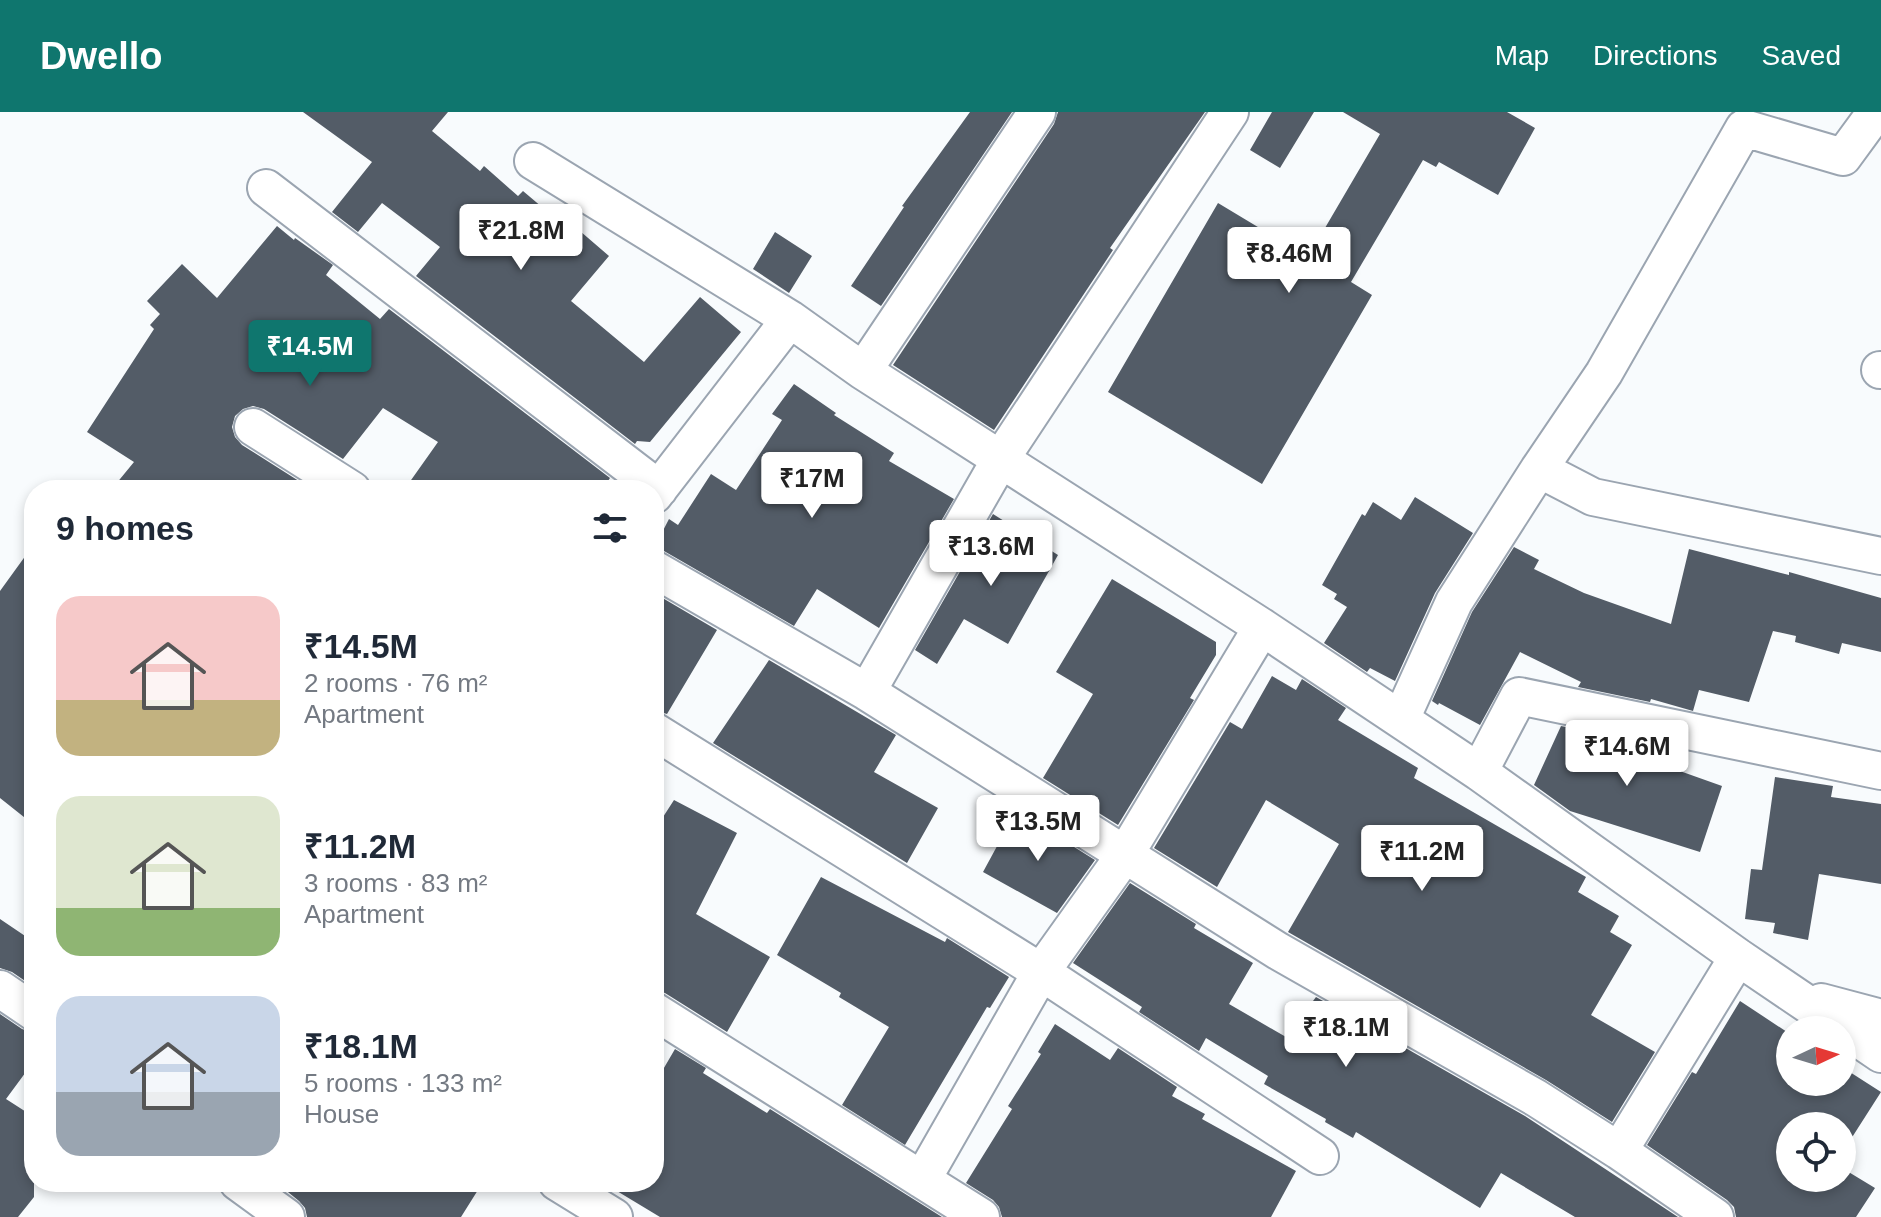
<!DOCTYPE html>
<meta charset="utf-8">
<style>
:root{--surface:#fff;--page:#f6f6f7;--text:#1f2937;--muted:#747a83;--accent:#0f766e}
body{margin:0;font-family:Arial,sans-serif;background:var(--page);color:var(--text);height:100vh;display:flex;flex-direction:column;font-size:30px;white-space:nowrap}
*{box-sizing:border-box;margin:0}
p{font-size:26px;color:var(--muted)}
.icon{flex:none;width:44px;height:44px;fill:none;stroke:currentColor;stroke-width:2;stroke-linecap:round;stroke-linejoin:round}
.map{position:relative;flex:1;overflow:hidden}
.drawer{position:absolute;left:24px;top:368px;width:640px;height:712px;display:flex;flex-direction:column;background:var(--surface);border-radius:32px;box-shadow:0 4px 12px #0003}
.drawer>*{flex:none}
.needle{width:52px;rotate:86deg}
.fabs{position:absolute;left:1776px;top:904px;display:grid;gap:16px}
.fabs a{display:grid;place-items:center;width:80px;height:80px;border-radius:50%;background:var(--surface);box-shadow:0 4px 12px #0003;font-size:40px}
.price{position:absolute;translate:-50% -68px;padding:0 18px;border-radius:8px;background:#fff;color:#222;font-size:26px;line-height:52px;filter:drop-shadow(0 2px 4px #0008)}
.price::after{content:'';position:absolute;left:50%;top:48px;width:24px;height:18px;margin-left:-12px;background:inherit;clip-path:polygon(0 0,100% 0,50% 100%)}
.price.active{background:var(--accent);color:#fff}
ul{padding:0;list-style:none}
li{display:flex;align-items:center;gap:24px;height:200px;padding:0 32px}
li span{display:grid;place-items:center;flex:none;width:224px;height:160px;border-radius:24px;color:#555}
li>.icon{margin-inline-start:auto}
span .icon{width:96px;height:96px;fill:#fffc;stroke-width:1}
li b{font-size:34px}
h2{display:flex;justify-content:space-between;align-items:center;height:96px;padding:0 32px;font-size:34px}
header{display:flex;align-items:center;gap:48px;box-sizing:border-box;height:112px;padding:0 40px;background:var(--accent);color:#fff}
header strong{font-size:38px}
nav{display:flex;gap:44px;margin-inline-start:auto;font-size:28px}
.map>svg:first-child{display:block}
</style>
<header>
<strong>Dwello</strong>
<nav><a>Map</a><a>Directions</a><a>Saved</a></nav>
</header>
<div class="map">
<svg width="1881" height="1105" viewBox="0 0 1881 1105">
<rect width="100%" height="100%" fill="#f8fbfd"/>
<!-- building -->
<path fill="#535c67" d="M303,0H448L432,19L480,59L484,54L518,84L523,79L562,112L566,107L609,144L571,189L644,250L700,185L741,220L650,330L637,329L635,332L416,164L440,135L382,91L358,120L332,100L372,50Z
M970,0H1012L881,194L851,174L904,95L902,94Z
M1058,0H1205L1110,136L1113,138L994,318L893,253L1054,12Z
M1272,0H1314L1280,56L1250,38Z
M1343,0H1507L1535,16L1498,83L1439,50L1436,55L1423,48L1351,170L1372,183L1262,372L1108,280L1218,91L1308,145L1380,22Z
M277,114L294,128L295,126L333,153L326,163L380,207L389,197L610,366L602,378H404L438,330L383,296L343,347L264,297L253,294L243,297L235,304L232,315L235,325L242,333L313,378H111L134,350L87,320L154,217L150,213L160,202L147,189L182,152L217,186Z
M775,120L812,144L789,181L753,157Z
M794,272L836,301L834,303L894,341L889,349L954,387L879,516L817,477L794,514L664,439L654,436L669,407L678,413L711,362L736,378L782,308L772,302Z
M1415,385L1473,421L1435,481L1395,569L1370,556L1367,560L1324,531L1347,495L1334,487L1337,482L1322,473L1362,402L1365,404L1373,390L1401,408Z
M993,402L1058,443L1008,532L964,507L937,552L915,538Z
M34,432V713L0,686V479Z
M1514,435L1539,448L1534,457L1584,481L1671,512L1689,437L1789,463V460L1881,486V540L1842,531L1839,542L1795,530L1796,524L1773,519L1749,590L1699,578L1693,599L1651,587L1650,590L1578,575L1581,570L1520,540L1480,613L1439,591L1438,593L1432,589L1472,500Z
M1112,467L1216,530V543L1190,586L1194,588L1118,713L1043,666L1093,582L1056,560Z
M654,481L717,518L667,602L654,598Z
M769,548L896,623L874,660L938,696L907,751L713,631Z
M1272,564L1296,578L1302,567L1346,596L1338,608L1418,656L1414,666L1586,765L1578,780L1619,804L1610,820L1632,833L1591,903L1655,940L1612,1010L1546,968L1288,820L1339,732L1266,688L1217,775L1154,736L1230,610L1242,617Z
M1561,614L1636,630L1632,642L1722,674L1700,740L1570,699L1534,673Z
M1775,665L1833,674L1831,685L1881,692V772L1819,762L1808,828L1773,821L1775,811L1745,807L1751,757L1762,758Z
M674,688L737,721L696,802L770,845L727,920L665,881L654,878V719Z
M1015,701L1021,702L1095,748L1057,801L983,760Z
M821,765L945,830L947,826L1009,865L990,896L987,895L905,1033L842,993L889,915L839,885L841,881L777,843Z
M1130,771L1196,812L1194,816L1253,851L1229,892L1286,925L1316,885L1525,1004L1678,1105H1575L1501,1061L1480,1096L1356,1020L1353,1026L1325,1010L1326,1007L1264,972L1268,964L1206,926L1199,939L1139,900L1142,895L1073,851Z
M0,807L34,830V875L12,860L0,856Z
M1740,889L1790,922V970H1842V955L1881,980L1842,1041V1014H1790V1066H1842V1056L1875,1076L1856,1105H1736L1734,1095L1727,1088L1647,1033L1692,960L1696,962Z
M0,902L22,917L34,921V949L6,987L34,1005V1085L18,1105H0Z
M1055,912L1110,948L1118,936L1177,975L1172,984L1205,1002L1202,1007L1296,1059L1271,1105H1002L999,1095L993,1088L966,1071L1012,997L1008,994L1041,942L1038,940Z
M675,937L706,956L703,961L767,1001L770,997L942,1105H660L602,1070H654V973Z
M288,1070H483L461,1105H307L305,1096L299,1089L283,1076Z"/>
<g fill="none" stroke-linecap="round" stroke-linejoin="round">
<!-- minor casing -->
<g stroke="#9ba5b1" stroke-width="40">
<path id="minor" d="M1230,0L1000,348L867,580L1278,839L1536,986L1619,1039L1715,1105
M533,49L790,207L863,259L1262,515L1479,660L1738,845L1881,942
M266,76L659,377
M1880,258H1881
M863,259L1037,0
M253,315L352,378
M1539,357L1593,385L1881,444
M654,383L790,207
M654,457L867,580
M1401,607L1454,490L1539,357L1604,261L1744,16L1843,45L1876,0
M654,619L1041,860L1320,1044
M1479,660L1519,584L1881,659
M0,877L34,900
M1821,890L1881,906
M654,899L981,1105
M1619,1039L1738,845
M922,1068L1041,860L1126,741L1262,515
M238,1070L286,1105
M557,1070L614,1105"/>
</g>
<!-- minor -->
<use href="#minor" stroke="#fff" stroke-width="36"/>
</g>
</svg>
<div class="fabs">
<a><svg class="needle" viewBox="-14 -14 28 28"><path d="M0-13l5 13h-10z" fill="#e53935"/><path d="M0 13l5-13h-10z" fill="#747a83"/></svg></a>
<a><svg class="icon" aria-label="locate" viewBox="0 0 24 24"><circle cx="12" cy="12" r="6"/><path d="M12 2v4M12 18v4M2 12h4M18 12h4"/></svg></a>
</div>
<b class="price" style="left:521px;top:160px">₹21.8M</b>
<b class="price" style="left:1289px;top:183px">₹8.46M</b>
<b class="price active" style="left:310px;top:276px">₹14.5M</b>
<b class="price" style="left:812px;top:408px">₹17M</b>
<b class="price" style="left:991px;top:476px">₹13.6M</b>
<b class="price" style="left:1627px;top:676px">₹14.6M</b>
<b class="price" style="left:1038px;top:751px">₹13.5M</b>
<b class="price" style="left:1422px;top:781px">₹11.2M</b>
<b class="price" style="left:1346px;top:957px">₹18.1M</b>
<section class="drawer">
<h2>9 homes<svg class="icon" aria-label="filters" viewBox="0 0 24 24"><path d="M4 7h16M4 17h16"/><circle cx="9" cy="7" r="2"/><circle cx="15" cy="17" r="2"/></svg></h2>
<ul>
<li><span style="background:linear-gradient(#f6c9c9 65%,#c2b280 0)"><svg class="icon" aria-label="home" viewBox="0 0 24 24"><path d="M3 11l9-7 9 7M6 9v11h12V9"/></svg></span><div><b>₹14.5M</b><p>2 rooms · 76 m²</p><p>Apartment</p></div></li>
<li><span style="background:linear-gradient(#dfe7d0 70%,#8fb573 0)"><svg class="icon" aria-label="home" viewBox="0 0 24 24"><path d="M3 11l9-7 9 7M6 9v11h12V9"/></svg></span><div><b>₹11.2M</b><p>3 rooms · 83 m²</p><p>Apartment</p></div></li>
<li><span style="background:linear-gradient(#c9d6e8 60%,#9aa5b1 0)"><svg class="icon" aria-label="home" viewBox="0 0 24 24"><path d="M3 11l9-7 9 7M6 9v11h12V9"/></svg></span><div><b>₹18.1M</b><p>5 rooms · 133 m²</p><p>House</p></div></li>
</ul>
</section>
</div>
